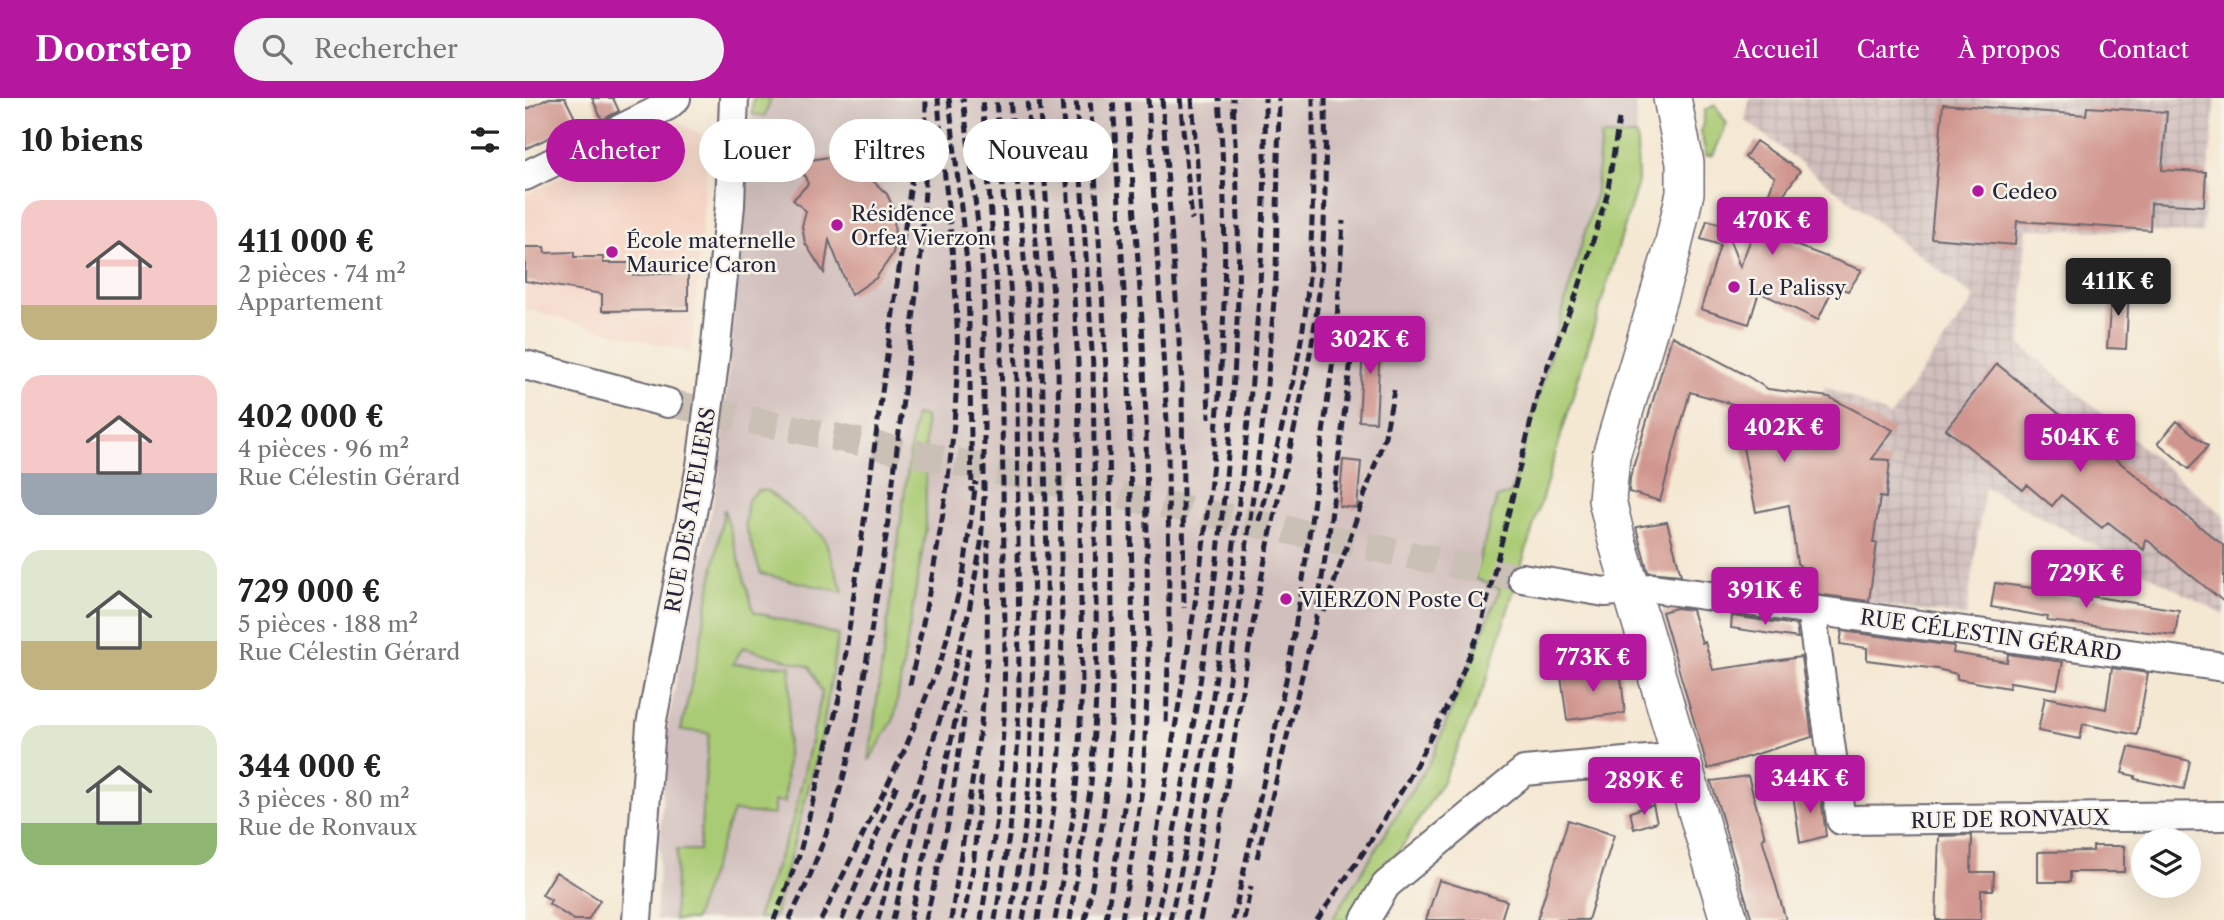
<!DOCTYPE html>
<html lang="fr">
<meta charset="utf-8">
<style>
:root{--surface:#fff;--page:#f2f2f2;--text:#222;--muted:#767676;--accent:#b5179e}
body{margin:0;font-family:"Libre Caslon Text",serif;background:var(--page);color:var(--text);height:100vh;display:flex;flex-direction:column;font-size:26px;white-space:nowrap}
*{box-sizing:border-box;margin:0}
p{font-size:23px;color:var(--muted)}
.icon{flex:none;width:38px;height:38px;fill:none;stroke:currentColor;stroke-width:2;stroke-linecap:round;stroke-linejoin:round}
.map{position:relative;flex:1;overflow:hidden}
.drawer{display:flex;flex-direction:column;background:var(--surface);width:525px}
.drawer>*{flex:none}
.hud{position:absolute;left:21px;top:21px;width:665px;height:63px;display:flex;gap:14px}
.tools{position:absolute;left:1606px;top:730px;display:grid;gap:14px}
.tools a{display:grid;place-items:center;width:70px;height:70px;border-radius:50%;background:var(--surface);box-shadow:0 7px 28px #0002;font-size:35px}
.price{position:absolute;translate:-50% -60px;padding:0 16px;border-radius:7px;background:var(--accent);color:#fff;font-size:23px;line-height:46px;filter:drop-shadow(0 2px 4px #0008)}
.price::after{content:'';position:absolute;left:50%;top:42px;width:21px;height:16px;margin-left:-10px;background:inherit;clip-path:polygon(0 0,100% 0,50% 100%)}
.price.selected{background:#222;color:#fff}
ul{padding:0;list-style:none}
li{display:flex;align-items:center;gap:21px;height:175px;padding:0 21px}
li span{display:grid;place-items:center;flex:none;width:196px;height:140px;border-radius:21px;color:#555}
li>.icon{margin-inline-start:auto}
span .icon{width:84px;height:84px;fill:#fffc;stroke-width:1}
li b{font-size:30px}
h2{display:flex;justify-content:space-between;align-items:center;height:84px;padding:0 21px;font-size:30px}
.chip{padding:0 24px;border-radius:32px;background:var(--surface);box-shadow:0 7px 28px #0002;font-size:24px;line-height:63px}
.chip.selected{background:var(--accent);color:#fff}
header{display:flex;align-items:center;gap:42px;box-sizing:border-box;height:98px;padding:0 35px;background:var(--accent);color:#fff}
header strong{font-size:33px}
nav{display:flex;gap:38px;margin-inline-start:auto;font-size:24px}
.search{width:490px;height:63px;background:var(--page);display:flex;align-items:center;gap:18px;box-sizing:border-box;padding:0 24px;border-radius:38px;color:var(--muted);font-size:26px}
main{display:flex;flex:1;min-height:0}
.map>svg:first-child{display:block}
</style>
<header>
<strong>Doorstep</strong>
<div class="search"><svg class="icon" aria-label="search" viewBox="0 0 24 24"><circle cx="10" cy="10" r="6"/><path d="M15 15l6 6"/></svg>Rechercher</div>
<nav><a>Accueil</a><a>Carte</a><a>À propos</a><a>Contact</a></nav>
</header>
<main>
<section class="drawer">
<h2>10 biens<svg class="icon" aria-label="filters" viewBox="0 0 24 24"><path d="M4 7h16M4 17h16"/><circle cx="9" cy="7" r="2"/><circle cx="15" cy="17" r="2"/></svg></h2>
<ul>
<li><span style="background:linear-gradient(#f6c9c9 75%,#c2b280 0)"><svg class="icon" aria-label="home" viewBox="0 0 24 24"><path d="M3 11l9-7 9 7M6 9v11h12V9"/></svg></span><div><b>411 000 €</b><p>2 pièces · 74 m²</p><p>Appartement</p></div></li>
<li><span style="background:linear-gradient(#f6c9c9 70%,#9aa5b1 0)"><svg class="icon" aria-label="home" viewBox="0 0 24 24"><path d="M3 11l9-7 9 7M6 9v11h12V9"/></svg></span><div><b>402 000 €</b><p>4 pièces · 96 m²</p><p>Rue Célestin Gérard</p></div></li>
<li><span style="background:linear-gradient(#dfe7d0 65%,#c2b280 0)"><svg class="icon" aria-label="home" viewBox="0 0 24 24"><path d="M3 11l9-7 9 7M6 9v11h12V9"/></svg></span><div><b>729 000 €</b><p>5 pièces · 188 m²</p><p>Rue Célestin Gérard</p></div></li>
<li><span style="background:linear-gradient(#dfe7d0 70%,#8fb573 0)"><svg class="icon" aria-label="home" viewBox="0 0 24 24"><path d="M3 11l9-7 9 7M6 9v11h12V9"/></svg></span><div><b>344 000 €</b><p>3 pièces · 80 m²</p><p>Rue de Ronvaux</p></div></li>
</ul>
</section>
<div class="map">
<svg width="1699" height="822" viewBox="0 0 1699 822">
<defs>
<pattern id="industrial-grid" width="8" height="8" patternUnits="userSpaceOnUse" patternTransform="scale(1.75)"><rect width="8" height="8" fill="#d1bfbd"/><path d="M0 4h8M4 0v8" fill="none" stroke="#b3a4a3"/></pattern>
</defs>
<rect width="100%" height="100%" fill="#f7f3e8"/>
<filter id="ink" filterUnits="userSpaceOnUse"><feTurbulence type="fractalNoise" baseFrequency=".0143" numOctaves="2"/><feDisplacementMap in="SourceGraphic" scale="14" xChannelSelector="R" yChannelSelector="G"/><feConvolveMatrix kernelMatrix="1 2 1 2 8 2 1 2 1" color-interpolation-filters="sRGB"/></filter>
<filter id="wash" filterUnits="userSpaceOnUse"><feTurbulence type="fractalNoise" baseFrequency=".00686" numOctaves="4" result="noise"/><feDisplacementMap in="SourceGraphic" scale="28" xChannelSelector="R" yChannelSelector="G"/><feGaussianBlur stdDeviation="1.57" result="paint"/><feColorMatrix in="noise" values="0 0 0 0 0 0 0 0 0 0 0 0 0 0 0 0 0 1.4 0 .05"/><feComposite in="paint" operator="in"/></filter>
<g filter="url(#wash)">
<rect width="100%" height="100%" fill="#f5e8d3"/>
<!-- built -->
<path fill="#f5d2c2" d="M152,23L184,41L166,255L0,211V97Z"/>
<!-- industrial -->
<path fill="url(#industrial-grid)" d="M1225,0H1691L1677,135L1501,131L1496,247L1699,418V517L1460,389L1441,519L1276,496L1254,347L1287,349L1300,288L1365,318L1450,200L1220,22Z"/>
<!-- railway -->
<path fill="#d1bfbd" d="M228,0H1111L1113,84L961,584L918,683L865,768L835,822H131L141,632L194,375Z"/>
<!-- green -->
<path fill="#aacb74" stroke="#667658" stroke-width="2" d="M228,0H246L240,18L227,16Z
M1190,7L1202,26L1188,57L1181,58L1176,34L1180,12Z
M1076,38H1112L1113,84L961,584L918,683L865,768L835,822H807L907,660L975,491L949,480L972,400L986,395L1070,99Z
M390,317L400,319L401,430L369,621L344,663Z
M233,392L243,393L299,439L318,494L236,476L220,427L223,401Z
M199,411L229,514L313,537L296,641L249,820H232L269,719L297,595L285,569L218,549L208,566L266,568L260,704L249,703V717L208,713L169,822H149L152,752H174L184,635L156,632L174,552Z"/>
<g id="blocks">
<!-- building -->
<path fill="#d0958e" d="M24,0H40L53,26L0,51V12Z
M67,0H88L94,13L77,22Z
M1418,6L1561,17L1562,9L1642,14L1637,72L1681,74L1679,108L1626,105L1625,132L1492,123L1490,147L1406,140Z
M1231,43L1275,73L1256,100L1282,110L1267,146L1337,172L1323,193L1309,188L1293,222L1234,194L1224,226L1176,211L1195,147L1176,141L1182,122L1199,127L1215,169L1250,79L1220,59Z
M315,57L314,62L334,70L362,96L369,112L370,148L367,157L351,180L326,197L304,142L299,175L280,145L277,128L281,113L268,102L283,86L274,64Z
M0,149H19L20,155L49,154V159H78V165H107L108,177L163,175V212L77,213V196L0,183Z
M1587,188L1604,189L1601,251L1582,250Z
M839,231L856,232L851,324L834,323Z
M1147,238L1219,276L1243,291L1304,299L1368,332L1347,361L1365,362L1361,400L1355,399L1348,445H1352L1344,503L1283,495L1281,474L1272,465L1264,407L1231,414L1214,330L1215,320L1206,319L1208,306L1165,294L1135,403L1104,394L1105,380Z
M1472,266L1699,448V504L1621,441L1619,452L1583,424L1577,430L1536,397L1527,408L1502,387L1498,392L1421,331Z
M1652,323L1683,348L1664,371L1633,345Z
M818,362L836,364L832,410L814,408Z
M1142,424L1150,454L1156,477L1123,474L1111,429Z
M1470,485L1523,492L1522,496L1565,502V498L1654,512L1650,537L1522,523L1523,519L1466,509Z
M1151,510L1167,512L1177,545L1180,544L1188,572L1276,559L1287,639L1183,671L1137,514Z
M1207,518L1271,527L1273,540L1206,530Z
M1317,533L1429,548L1428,555L1482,564L1483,556L1538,564L1532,591L1485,584L1484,590L1432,581V576L1412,571L1342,562V550L1315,546Z
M1587,570L1623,575L1612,637L1558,626L1555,641L1513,633L1520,599L1581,611Z
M1095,571L1100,615L1042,622L1036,578Z
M1604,649L1665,663L1659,691L1610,681V678L1597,675Z
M1223,678L1240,739L1237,740L1261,822H1227L1186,683Z
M1295,691L1301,738L1275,745L1268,696Z
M1128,707L1132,724L1109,731L1105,714Z
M1043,722L1089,737L1063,822H1012Z
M1447,737L1446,774H1469L1468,792H1456V822H1411L1414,738Z
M1568,748H1599V774H1545V784H1513V754L1568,753Z
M31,774L75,802L63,822H49L24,806L26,802L17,797Z
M914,782L982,803L976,822H901Z"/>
</g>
</g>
<g filter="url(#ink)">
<use href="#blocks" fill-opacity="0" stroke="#6c6770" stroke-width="2"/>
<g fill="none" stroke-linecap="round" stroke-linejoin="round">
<!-- minor-tunnel -->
<path stroke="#cbc0b5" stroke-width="28" stroke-dasharray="28 14" stroke-linecap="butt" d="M143,305L997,480"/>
<!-- minor casing -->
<g stroke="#6c6770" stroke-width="32">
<path id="minor" d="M0,78L142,8L151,0
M0,267L143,305
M997,480L1080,494L1128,490L1699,569
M1286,511L1316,722L1699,718
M112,822L126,627L176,368L190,257L205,107L209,0
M840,822L861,787L999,673L1156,659"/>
</g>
<!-- major casing -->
<g stroke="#6c6770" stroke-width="40">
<path id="major" d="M1147,0L1160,65V95L1147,153L1086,358L1082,402L1092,443L1204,822"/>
</g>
<!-- minor -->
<use href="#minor" stroke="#fff" stroke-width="28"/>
<!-- major -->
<use href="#major" stroke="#fff" stroke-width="37"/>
<!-- rail -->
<path stroke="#22223b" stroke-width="5" stroke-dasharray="10 5" stroke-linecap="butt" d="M424,0L443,174L447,394
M623,0L643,341L644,535L641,626
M637,0L657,286L659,510
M655,0L667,122
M667,0L678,145L684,320
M734,423C750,352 772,281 781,209C789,139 788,70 788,0
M799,514L860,338L869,292
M385,587C407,484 428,381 432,276C435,183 419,92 413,0
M732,760L790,525L805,428L829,238
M249,822L274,758L315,597L392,42
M264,822L283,783L308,718L324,658L334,611L361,439L396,157L400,92L401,0
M296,822L380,651L417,559L438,478L451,384
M317,822L373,684
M334,822L395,682L420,606L444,513L456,446L459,400V195L457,160L438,0
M353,822L367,768
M368,822L399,691
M385,822L427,639L444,550
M401,822L423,726L440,615
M426,822L456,626L462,562L463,442
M438,822L448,770L457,674
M456,822L472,721L479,620L480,532L476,246L457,0
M470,822L485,733L493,642L494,585L492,281L471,0
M485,822L500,728L505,676L509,517L505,261L501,183L485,0
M498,822C524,683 524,555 521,414C519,276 511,138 502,0
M513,822L531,695L535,654L537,526L533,269L514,0
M530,822L548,721L553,668L557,584L553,265L537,0
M545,822L566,686L572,582L568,269L551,0
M560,822C572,769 580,714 584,660C589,588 587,516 586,443C584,295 575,148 565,0
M581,822L603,685L607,627L608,560L604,281L588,0
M597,822L618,685L623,574L621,320L617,222L602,0
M617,822C646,648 681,473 694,297C702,198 701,99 694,0
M631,822C673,626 703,424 712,223C716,149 711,74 708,0
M645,822C677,684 698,543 714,403C730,269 742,135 740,0
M660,822L683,705L701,604L741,299L751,178L754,0
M675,822C703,707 715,588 738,472C753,394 775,317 788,238C801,160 801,80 800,0
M708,822L763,573L779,475L811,240L818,123
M719,822L726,788
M792,822L838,755L882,684L928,597L955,532L1014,290L1053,192L1082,97L1094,21"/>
</g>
</g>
<!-- markers -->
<g fill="#b5179e" stroke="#f7f3e8" stroke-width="2.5">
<circle cx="1453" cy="93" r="7"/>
<circle cx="312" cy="127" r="7"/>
<circle cx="87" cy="154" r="7"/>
<circle cx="1209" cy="189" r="7"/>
<circle cx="761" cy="501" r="7"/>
</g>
<g text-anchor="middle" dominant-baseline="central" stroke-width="5" stroke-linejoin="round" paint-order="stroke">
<!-- poi labels -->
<g font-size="21" fill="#22223b" stroke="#f7f3e8" text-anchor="start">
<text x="1467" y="93">Cedeo</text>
<text x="326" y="115">Résidence<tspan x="326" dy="24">Orfea Vierzon</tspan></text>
<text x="101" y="142">École maternelle<tspan x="101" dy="24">Maurice Caron</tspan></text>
<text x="1223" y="189">Le Palissy</text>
<text x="775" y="501">VIERZON Poste C</text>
</g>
<!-- street labels -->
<g font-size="21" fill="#22223b" stroke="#f7f3e8">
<text transform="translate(165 412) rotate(-80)">RUE DES ATELIERS</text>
<text transform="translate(1466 537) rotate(8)">RUE CÉLESTIN GÉRARD</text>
<text transform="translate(1485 721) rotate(-1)">RUE DE RONVAUX</text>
</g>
</g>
</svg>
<div class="tools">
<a><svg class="icon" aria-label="layers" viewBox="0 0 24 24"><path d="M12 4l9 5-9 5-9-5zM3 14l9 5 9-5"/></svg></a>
</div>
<b class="price" style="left:1247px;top:159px">470K €</b>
<b class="price selected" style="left:1593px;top:220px">411K €</b>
<b class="price" style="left:845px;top:278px">302K €</b>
<b class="price" style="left:1259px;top:366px">402K €</b>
<b class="price" style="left:1555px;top:376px">504K €</b>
<b class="price" style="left:1561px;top:512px">729K €</b>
<b class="price" style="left:1240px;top:529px">391K €</b>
<b class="price" style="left:1068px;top:596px">773K €</b>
<b class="price" style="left:1285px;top:717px">344K €</b>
<b class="price" style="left:1119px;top:719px">289K €</b>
<div class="hud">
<a class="chip selected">Acheter</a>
<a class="chip">Louer</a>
<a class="chip">Filtres</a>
<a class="chip">Nouveau</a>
</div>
</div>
</main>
